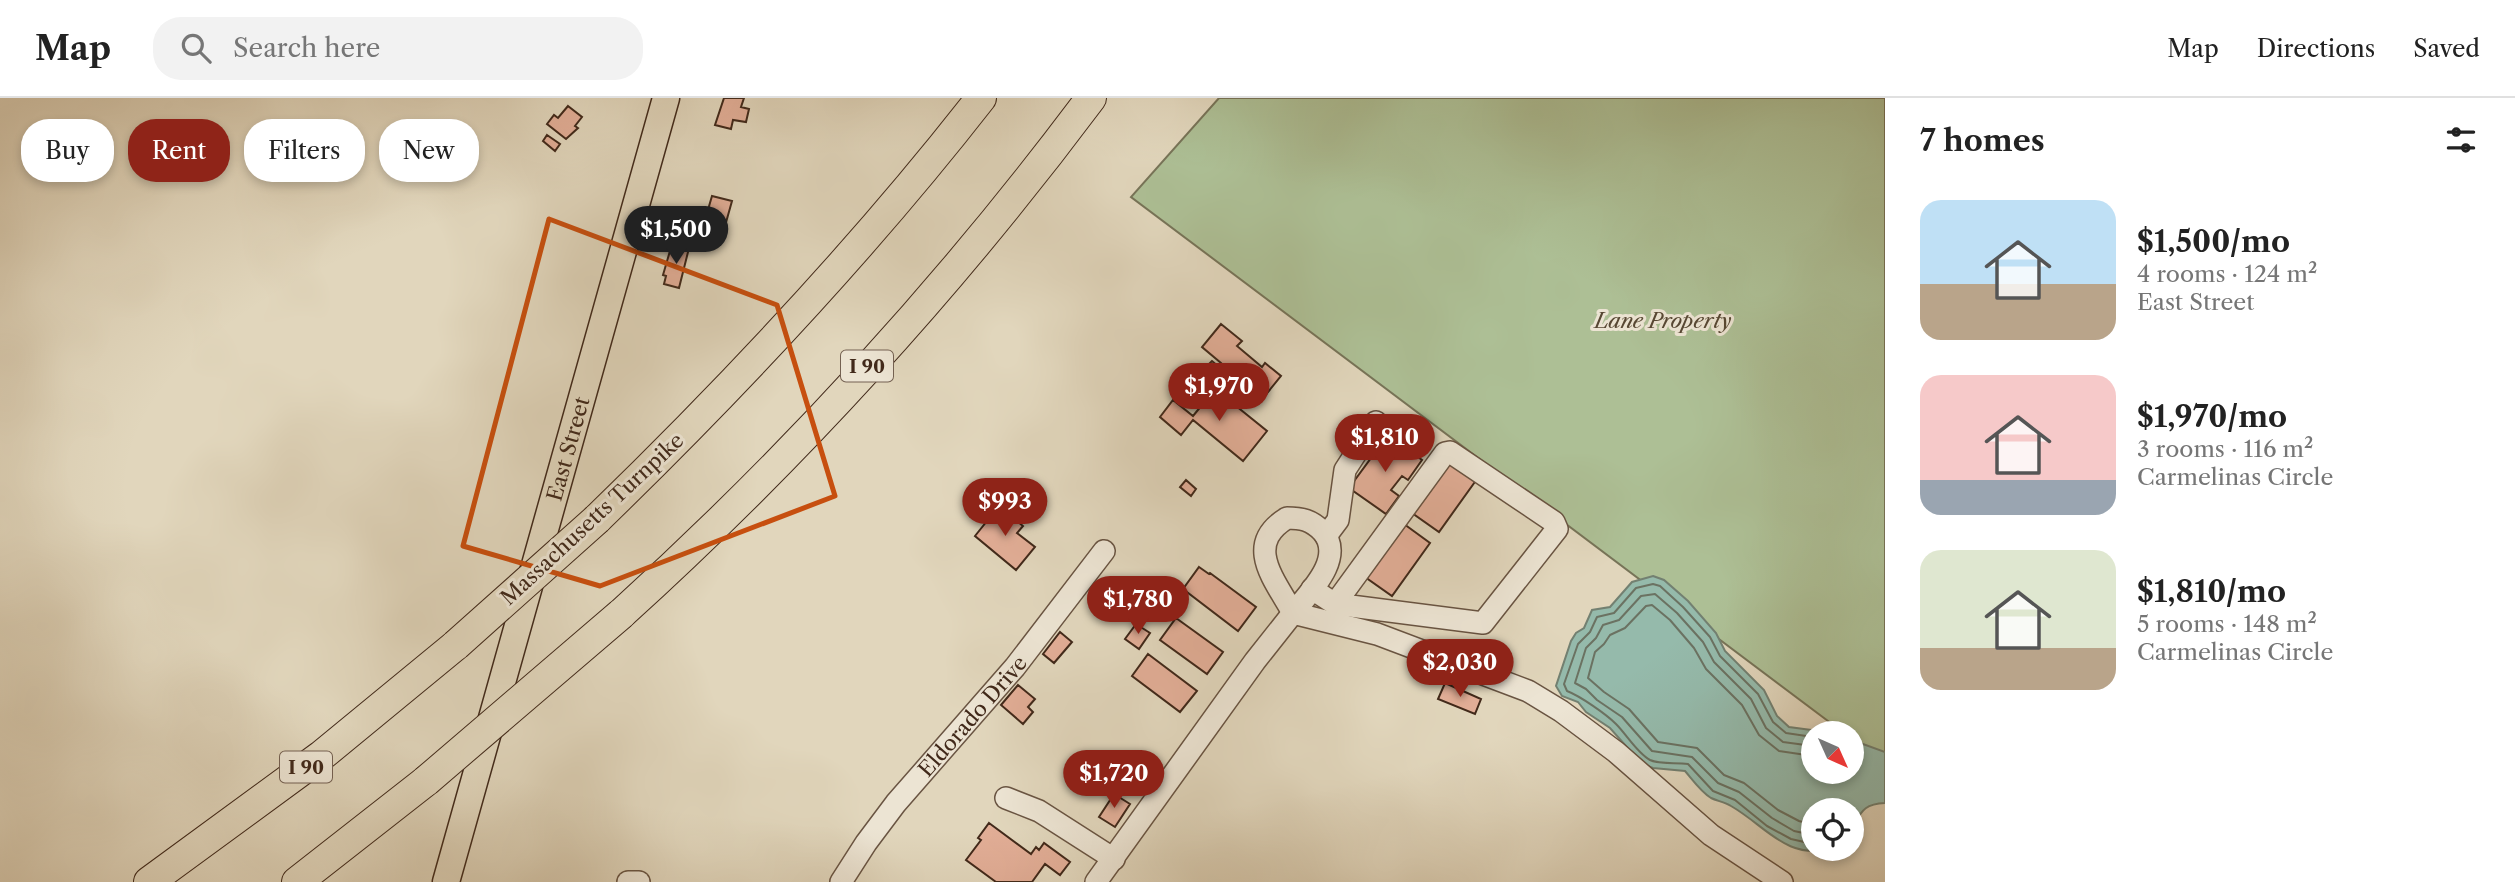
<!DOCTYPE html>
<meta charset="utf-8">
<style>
:root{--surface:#fff;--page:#f2f2f2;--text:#222;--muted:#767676;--line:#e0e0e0;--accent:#8f2418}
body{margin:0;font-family:"Libre Caslon Text",serif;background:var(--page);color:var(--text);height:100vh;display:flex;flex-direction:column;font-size:26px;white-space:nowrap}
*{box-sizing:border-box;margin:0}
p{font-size:23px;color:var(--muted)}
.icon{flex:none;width:38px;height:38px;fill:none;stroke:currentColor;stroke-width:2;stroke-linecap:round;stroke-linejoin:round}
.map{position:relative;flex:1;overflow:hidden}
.side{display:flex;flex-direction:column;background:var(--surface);width:630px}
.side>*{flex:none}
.banner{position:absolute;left:21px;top:21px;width:665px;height:63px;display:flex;gap:14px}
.needle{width:46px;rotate:135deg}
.tools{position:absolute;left:1801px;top:623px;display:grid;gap:14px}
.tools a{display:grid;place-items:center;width:63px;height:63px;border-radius:50%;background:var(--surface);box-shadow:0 4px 10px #0003;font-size:35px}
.price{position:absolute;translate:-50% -60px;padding:0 16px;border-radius:24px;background:var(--accent);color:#fff;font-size:23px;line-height:46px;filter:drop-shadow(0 2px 4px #0008)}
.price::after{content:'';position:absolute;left:50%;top:42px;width:21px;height:16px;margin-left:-10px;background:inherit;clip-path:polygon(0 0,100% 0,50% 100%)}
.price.current{background:#222;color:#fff}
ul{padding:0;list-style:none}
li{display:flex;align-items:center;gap:21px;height:175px;padding:0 35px}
li span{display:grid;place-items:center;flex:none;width:196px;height:140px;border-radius:21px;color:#555}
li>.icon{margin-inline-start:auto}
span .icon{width:84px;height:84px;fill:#fffc;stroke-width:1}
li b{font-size:30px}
h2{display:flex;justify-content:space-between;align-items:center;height:84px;padding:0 35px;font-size:30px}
.chip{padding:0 24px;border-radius:28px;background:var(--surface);box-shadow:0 4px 10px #0003;font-size:24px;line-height:63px}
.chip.current{background:var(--accent);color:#fff}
header{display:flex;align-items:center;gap:42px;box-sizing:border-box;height:98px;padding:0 35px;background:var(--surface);border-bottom:2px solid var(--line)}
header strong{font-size:33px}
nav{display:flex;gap:38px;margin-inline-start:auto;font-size:24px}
.search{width:490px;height:63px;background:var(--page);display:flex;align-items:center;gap:18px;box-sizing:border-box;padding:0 24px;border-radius:28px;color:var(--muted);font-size:26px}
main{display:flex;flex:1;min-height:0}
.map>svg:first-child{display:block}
</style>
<header>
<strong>Map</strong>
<div class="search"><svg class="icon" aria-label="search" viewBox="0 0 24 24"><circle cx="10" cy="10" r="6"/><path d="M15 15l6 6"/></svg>Search here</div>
<nav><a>Map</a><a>Directions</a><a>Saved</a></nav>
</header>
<main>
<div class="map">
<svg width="1885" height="784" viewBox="0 0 1885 784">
<rect width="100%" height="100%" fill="#e1d6bc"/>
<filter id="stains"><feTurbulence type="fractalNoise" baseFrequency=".00286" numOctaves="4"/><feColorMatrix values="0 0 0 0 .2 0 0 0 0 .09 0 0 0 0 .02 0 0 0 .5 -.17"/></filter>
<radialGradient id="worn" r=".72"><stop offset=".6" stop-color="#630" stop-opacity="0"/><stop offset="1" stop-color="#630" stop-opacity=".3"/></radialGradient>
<!-- green -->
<path fill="#adbf95" stroke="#777458" stroke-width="2" d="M1219,0H1885V666L1852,641V635H1844L1131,99Z"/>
<!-- water -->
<path fill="#95baab" stroke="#738071" stroke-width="2" d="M1653,478L1664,482L1688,503L1716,535L1725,553L1764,592L1777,618L1789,629L1834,635H1813V674H1852V642L1885,654V705C1864,706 1862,713 1852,729V712H1813V751H1831C1786,762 1766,728 1731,708C1725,704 1717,703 1711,700C1701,694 1692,681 1685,673L1653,670L1642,666L1610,630L1586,614L1578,604L1562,598L1556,588L1571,543L1576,535L1584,530L1592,512L1610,509L1632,484Z"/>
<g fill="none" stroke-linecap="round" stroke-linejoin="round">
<!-- shore -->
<path stroke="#6b7262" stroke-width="2" d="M1813,639L1786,635L1773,624L1758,596L1720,558L1710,539L1683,509L1660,488L1653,486L1636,490L1614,515L1597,519L1590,534L1578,546L1564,586L1567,593C1580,598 1606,616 1616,626C1627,637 1637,655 1650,662C1661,667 1676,664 1688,666L1713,693L1735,702L1767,728L1791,741L1813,746
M1813,648L1783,644L1766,630L1751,601L1714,564L1703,544L1677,515L1655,496L1641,498L1619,522L1603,527L1596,540L1586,550L1575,585L1586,591L1597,602L1622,619L1652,653L1692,659L1718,685L1739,694L1772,720L1794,733L1813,737
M1813,658L1779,653L1759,637L1742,607L1706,571L1694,550L1670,522L1652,507L1646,508L1625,530L1610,537L1604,546L1595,554L1588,580L1604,594L1629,611L1658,644L1697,650L1724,677L1744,685L1778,712L1799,723L1813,727"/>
</g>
<!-- building -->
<path fill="#e2ae97" stroke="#41291a" stroke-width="2" d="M724,0H744L741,9L749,11L746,24L733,22L731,31L715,27Z
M568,8L582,19L575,28L578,30L566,41L547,26L554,17L558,20Z
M547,37L560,46L555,53L543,43Z
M712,98L732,103L725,128L705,122Z
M672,146L689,150L679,190L664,186L666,178L663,177Z
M1221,226L1242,243L1237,248L1262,269L1265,265L1281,278L1259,305L1219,272L1217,274L1208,267L1212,263L1219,269L1221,265L1202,249Z
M1215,291L1267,333L1243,363L1193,322L1181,337L1160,319L1173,302L1193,318Z
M1388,337L1422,362L1408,382L1402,378L1391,392L1399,398L1386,416L1349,390Z
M1450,361L1477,381L1439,434L1412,415Z
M1186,382L1196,391L1191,398L1180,389Z
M999,408L1023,428L1017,435L1035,449L1016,472L975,438Z
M1404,426L1430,445L1392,498L1365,479Z
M1199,469L1209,476L1210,475L1256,509L1238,533L1183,491Z
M1176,520L1223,554L1207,576L1160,542Z
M1136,526L1150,535L1139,551L1125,541Z
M1060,534L1072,544L1054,565L1043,556Z
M1148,556L1197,593L1180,614L1132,578Z
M1445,585L1481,601L1475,616L1438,601Z
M1018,587L1035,601L1028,609L1033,614L1023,626L1001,607Z
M1114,696L1130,706L1115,729L1099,719Z
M989,725L1031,756L1036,749L1039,752L1044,745L1070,764L1060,777L1045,766L1032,784H996L966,762L981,742L978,740Z"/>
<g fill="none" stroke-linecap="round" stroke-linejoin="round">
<!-- minor casing -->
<g stroke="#695442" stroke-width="24">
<g id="minor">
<path d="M1287,420C1302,420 1311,422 1322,433C1346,459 1310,494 1293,515C1275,482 1243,447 1287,420Z"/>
<path d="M1326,438L1338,422L1345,372L1376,324"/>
<path d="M1312,491L1335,506L1445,355L1450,354L1554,424L1557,431L1483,525L1335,506"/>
<path d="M1006,700L1039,713L1114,761"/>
<path d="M628,784H639"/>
<path id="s1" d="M841,784L866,745L896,705L1015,569L1104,453"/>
<path d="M1096,784L1255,563L1293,515L1377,536L1528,593L1561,613L1616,654L1711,737L1782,784"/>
</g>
</g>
<!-- major casing -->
<g stroke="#41291a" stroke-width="29">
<g id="major">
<path id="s2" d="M446,784L666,0"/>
</g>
</g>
<!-- highway casing -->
<g stroke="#41291a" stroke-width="32">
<path id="highway" d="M597,421C733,289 864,150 981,0
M621,516C793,360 952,186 1091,0
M149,784L321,658L456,547
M297,784L426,683"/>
</g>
<!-- minor -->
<use href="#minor" stroke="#ece4d3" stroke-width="21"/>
<!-- major -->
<use href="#major" stroke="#e1d6bc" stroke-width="26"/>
<!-- highway -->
<use href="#highway" stroke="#e1d6bc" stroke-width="30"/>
<!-- highway-bridge casing -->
<g stroke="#41291a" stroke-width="32" stroke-linecap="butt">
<path id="highway-bridge" d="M456,547L597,421
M426,683L621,516"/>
</g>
<!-- highway-bridge -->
<use href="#highway-bridge" stroke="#e1d6bc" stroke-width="30"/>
</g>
<!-- marked area -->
<path fill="none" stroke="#c74f0f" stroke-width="5" stroke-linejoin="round" d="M549,121L777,207L835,398L600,488L463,448Z"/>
<g text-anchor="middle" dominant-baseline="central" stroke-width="6" stroke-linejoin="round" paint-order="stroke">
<!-- shield labels -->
<g fill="#ece4d3" stroke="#746152" stroke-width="2">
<rect x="841" y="252.5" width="52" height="31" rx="5"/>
<rect x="280" y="653.5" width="52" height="31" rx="5"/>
</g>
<g font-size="19" font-weight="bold" fill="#41291a">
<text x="867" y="268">I 90</text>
<text x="306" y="669">I 90</text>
</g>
<!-- park labels -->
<g font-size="21" font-style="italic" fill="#574733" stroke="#ece4d3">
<text x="1663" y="222">Lane Property</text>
</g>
<!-- street labels -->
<g font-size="21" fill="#41291a" stroke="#ece4d3">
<text stroke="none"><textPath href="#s2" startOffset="450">East Street</textPath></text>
<text transform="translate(592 421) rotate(-43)">Massachusetts Turnpike</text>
<text stroke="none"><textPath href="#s1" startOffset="212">Eldorado Drive</textPath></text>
</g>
</g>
<rect width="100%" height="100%" filter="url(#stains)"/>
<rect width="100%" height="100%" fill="url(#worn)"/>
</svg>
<div class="tools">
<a><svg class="needle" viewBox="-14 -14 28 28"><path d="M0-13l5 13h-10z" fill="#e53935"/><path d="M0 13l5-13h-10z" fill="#767676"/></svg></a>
<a><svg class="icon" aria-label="locate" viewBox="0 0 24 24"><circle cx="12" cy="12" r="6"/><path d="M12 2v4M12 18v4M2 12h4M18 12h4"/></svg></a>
</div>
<b class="price current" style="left:676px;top:168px">$1,500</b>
<b class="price" style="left:1219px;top:325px">$1,970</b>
<b class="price" style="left:1385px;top:376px">$1,810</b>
<b class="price" style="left:1005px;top:440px">$993</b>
<b class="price" style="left:1138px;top:538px">$1,780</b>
<b class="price" style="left:1460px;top:601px">$2,030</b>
<b class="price" style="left:1114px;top:712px">$1,720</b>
<div class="banner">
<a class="chip">Buy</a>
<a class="chip current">Rent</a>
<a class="chip">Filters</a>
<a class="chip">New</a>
</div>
</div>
<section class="side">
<h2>7 homes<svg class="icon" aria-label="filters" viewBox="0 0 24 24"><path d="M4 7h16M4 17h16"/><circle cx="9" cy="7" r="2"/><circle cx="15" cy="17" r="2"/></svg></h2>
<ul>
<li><span style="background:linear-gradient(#bfe0f5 60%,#b9a48a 0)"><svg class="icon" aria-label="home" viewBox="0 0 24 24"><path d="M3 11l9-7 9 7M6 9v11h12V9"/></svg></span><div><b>$1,500/mo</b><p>4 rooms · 124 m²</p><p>East Street</p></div></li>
<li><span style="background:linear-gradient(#f6c9c9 75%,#9aa5b1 0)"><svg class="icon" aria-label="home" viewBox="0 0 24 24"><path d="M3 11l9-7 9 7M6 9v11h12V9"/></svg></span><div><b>$1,970/mo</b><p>3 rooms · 116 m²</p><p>Carmelinas Circle</p></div></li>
<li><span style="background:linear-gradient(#dfe7d0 70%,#b9a48a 0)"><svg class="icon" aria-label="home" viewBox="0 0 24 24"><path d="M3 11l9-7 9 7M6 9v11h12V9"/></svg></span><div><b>$1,810/mo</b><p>5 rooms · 148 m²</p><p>Carmelinas Circle</p></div></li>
</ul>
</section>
</main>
